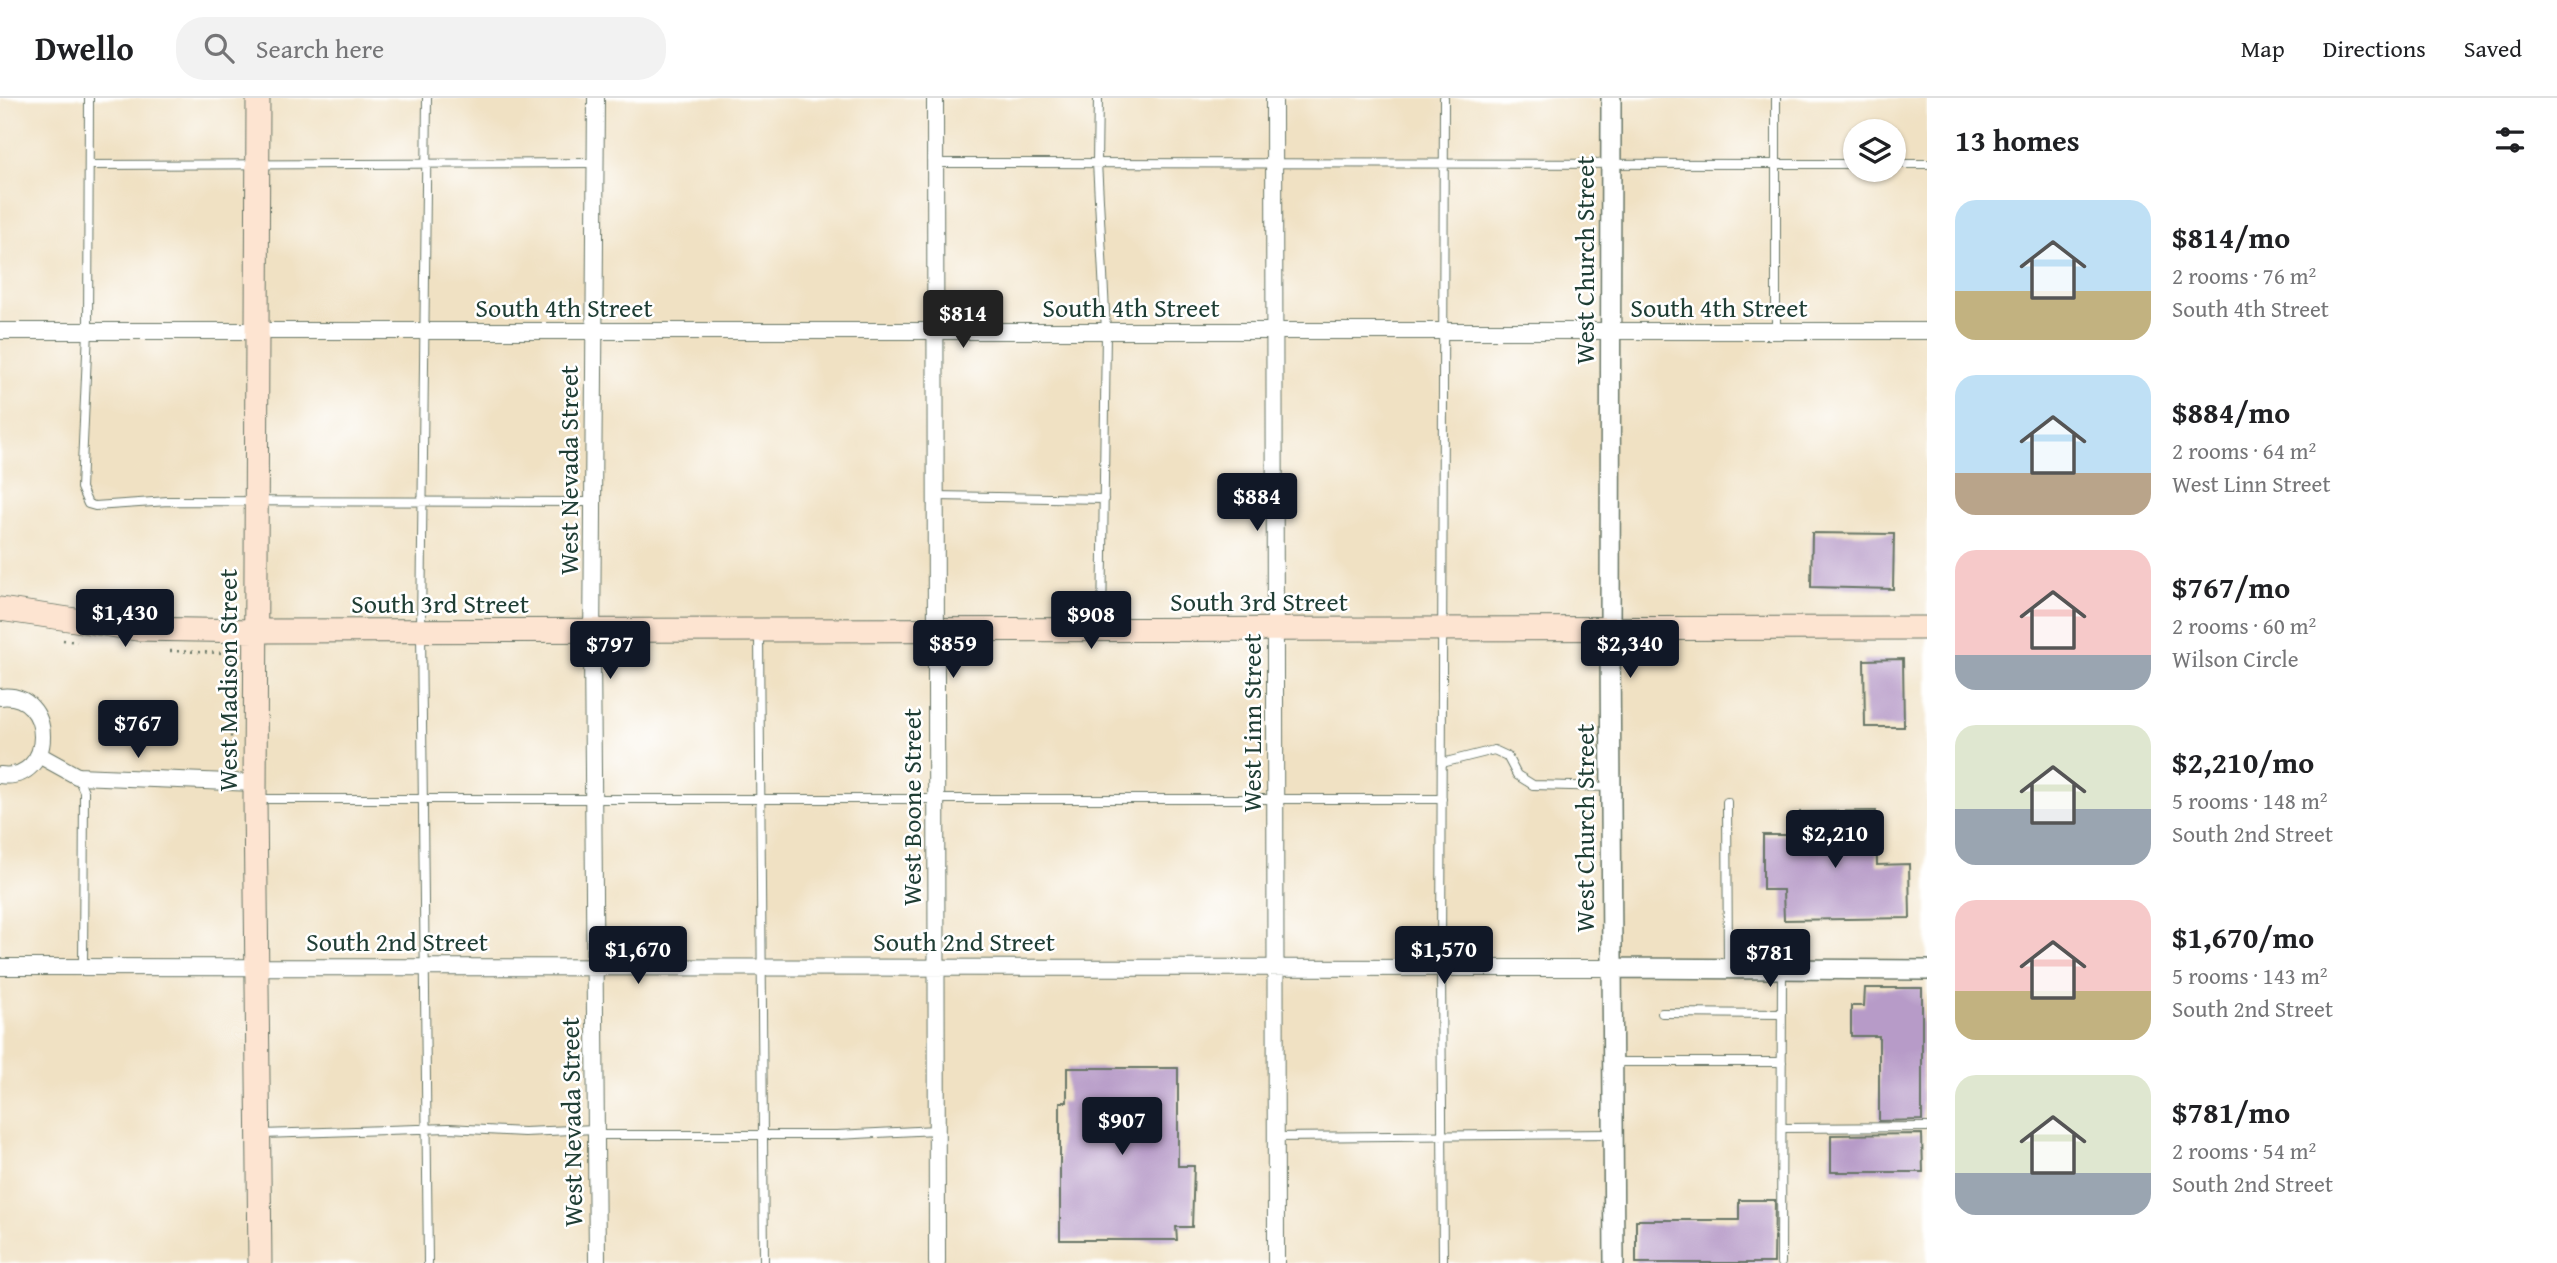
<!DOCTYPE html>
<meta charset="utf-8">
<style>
:root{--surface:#fff;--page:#f2f2f2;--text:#202124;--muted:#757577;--line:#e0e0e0;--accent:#111827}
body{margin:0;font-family:"Gentium Book Plus",serif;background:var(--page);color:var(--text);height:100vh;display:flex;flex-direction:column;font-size:26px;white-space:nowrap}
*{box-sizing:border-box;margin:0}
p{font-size:23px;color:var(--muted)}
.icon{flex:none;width:38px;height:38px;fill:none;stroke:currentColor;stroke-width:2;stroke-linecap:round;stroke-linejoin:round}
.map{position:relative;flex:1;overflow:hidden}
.sheet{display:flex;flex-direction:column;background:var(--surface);width:630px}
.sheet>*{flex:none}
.buttons{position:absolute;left:1843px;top:21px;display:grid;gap:14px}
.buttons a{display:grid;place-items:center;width:63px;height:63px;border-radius:50%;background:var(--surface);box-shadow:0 2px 5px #0004;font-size:35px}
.price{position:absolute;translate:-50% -60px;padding:0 16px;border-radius:7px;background:var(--accent);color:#fff;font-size:23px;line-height:46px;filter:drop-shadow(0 2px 4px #0008)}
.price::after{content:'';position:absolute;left:50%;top:42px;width:21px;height:16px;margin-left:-10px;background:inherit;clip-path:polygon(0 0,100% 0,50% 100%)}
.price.active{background:#222;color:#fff}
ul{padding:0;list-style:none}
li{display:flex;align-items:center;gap:21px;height:175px;padding:0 28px}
li span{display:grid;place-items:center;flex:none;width:196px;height:140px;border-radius:21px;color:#555}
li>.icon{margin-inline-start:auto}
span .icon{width:84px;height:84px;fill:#fffc;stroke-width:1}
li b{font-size:30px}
h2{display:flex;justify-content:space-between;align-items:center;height:84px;padding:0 28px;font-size:30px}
header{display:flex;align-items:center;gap:42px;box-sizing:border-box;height:98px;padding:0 35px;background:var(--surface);border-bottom:2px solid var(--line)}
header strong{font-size:33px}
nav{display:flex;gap:38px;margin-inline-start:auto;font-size:24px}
.search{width:490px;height:63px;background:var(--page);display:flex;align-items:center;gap:18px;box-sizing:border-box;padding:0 24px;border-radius:28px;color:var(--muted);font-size:26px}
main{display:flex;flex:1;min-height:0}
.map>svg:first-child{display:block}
</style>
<header>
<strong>Dwello</strong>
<div class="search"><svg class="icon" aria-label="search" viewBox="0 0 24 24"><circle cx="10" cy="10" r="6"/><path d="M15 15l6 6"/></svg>Search here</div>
<nav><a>Map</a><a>Directions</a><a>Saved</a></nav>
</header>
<main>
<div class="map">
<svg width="1927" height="1165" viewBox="0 0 1927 1165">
<rect width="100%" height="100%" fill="#fff"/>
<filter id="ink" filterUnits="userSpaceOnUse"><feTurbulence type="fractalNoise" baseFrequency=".0143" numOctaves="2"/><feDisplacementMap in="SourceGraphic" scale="14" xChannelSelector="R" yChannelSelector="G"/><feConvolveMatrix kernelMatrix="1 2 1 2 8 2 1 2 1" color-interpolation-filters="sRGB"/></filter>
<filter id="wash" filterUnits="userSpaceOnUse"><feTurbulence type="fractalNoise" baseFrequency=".00686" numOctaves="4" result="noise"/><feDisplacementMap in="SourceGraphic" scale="28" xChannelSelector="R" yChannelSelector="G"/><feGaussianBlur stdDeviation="1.57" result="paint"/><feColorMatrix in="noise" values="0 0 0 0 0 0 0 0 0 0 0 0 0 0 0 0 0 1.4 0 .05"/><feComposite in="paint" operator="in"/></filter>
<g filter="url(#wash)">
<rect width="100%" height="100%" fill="#f0e1c3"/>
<g id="blocks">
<!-- building -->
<path fill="#b79bc8" d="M1812,435L1894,436L1893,491L1811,489Z
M1903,561L1904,629H1865L1864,562Z
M1876,713L1877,767L1909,766L1910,820L1784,822L1783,792H1763V737H1800V714Z
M1865,890H1922V1022L1879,1023V938H1851V908H1864Z
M1067,970H1178V1068H1194L1192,1129H1176L1177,1142H1060V1004H1067Z
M1922,1036L1923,1074H1831V1037Z
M1739,1102H1775L1774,1165H1636V1122H1739Z"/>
</g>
</g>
<g filter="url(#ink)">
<use href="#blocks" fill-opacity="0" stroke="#687666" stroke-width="2"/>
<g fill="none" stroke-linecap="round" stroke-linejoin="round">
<!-- service casing -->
<g stroke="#687666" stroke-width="10">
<path id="service" d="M89,0L88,233L81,390L88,406L95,408L168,403L592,404
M427,0L421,533L428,1165
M1098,0L1097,64L1106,233L1102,529
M1776,0V233
M935,65L1855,66
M1894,66H1927
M89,67L595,65
M935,398L1104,401
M759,535L764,1165
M1442,665L1494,652L1507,658L1517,677L1533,687L1610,689
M77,678L84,693L83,869
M258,701H1442
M1727,704L1728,870
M1662,915L1782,916
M1613,964H1782
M1782,1030L1927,1029
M262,1036L449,1030L524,1034L596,1031
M596,1037H837L936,1032
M1276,1039L1613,1036
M1443,1165L1441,870L1444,0
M1781,1165L1782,870"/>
</g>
<!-- minor casing -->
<g stroke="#687666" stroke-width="18">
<path id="minor" d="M596,0L592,552L597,1165
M935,0L937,1165
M1274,0L1276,1165
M0,233H1927
M0,599C56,592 56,685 0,677
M39,657L77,678L255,685
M0,869L1612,870"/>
</g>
<!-- tertiary casing -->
<g stroke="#687666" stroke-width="22">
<path id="tertiary" d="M1611,0L1610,549L1614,1165
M1612,870L1927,872"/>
</g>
<!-- secondary casing -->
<g stroke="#687666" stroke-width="25">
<path id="secondary" d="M258,0L255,701L260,1165
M0,511L137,531L255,533L1927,530"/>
</g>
<!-- path -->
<path stroke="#687666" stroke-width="2.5" stroke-dasharray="2 5" stroke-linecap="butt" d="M63,542L77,544
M170,553L223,555L231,560V663"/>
<!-- service -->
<use href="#service" stroke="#fff" stroke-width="8"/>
<!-- minor -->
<use href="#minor" stroke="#fff" stroke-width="16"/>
<!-- tertiary -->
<use href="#tertiary" stroke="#fff" stroke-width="19"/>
<!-- secondary -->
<use href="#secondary" stroke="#fde4d1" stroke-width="23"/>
</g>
</g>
<g text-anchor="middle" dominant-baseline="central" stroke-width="5" stroke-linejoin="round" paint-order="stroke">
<!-- street labels -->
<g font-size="26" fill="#1f3d34" stroke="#fff">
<text transform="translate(1584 162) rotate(-90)">West Church Street</text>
<text x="564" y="209">South 4th Street</text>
<text x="1131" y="209">South 4th Street</text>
<text x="1719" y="209">South 4th Street</text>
<text transform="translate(568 372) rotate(-90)">West Nevada Street</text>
<text x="1259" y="503">South 3rd Street</text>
<text x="440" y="505">South 3rd Street</text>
<text transform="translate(227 582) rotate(-90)">West Madison Street</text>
<text transform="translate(1251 625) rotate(-90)">West Linn Street</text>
<text transform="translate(911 709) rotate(-90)">West Boone Street</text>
<text transform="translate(1584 730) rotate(-90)">West Church Street</text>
<text x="397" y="843">South 2nd Street</text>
<text x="964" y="843">South 2nd Street</text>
<text transform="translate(571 1024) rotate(-91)">West Nevada Street</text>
</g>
</g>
</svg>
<div class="buttons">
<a><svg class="icon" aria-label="layers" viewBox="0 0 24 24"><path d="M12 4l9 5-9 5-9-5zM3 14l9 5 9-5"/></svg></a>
</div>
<b class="price active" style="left:963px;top:252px">$814</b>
<b class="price" style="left:1257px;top:435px">$884</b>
<b class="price" style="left:125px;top:551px">$1,430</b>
<b class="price" style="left:1091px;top:553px">$908</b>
<b class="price" style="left:953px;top:582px">$859</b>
<b class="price" style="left:1630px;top:582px">$2,340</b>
<b class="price" style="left:610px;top:583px">$797</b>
<b class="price" style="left:138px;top:662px">$767</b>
<b class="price" style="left:1835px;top:772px">$2,210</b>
<b class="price" style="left:638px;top:888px">$1,670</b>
<b class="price" style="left:1444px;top:888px">$1,570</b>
<b class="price" style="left:1770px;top:891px">$781</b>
<b class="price" style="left:1122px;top:1059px">$907</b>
</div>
<section class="sheet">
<h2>13 homes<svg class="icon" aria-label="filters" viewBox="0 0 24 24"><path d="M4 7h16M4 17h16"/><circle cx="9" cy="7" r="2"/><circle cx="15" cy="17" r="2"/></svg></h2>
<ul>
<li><span style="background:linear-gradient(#bfe0f5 65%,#c2b280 0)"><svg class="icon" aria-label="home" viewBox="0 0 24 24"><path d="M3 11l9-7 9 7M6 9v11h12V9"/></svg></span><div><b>$814/mo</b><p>2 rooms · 76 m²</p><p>South 4th Street</p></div></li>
<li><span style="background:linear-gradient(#bfe0f5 70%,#b9a48a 0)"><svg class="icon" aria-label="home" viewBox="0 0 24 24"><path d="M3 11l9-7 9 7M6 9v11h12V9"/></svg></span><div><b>$884/mo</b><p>2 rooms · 64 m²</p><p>West Linn Street</p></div></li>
<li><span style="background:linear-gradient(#f6c9c9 75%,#9aa5b1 0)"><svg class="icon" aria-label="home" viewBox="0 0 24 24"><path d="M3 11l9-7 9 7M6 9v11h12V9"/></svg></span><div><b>$767/mo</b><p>2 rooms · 60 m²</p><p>Wilson Circle</p></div></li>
<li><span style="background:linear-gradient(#dfe7d0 60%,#9aa5b1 0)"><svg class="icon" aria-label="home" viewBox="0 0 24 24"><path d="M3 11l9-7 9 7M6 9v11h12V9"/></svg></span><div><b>$2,210/mo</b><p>5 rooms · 148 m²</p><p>South 2nd Street</p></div></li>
<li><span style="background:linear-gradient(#f6c9c9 65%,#c2b280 0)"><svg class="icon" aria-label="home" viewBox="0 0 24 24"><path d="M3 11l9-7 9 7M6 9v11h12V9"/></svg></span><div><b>$1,670/mo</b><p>5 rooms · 143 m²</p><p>South 2nd Street</p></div></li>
<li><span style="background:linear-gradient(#dfe7d0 70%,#9aa5b1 0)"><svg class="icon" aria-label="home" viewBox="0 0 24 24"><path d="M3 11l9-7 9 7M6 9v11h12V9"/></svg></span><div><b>$781/mo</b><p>2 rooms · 54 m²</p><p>South 2nd Street</p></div></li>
</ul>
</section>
</main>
